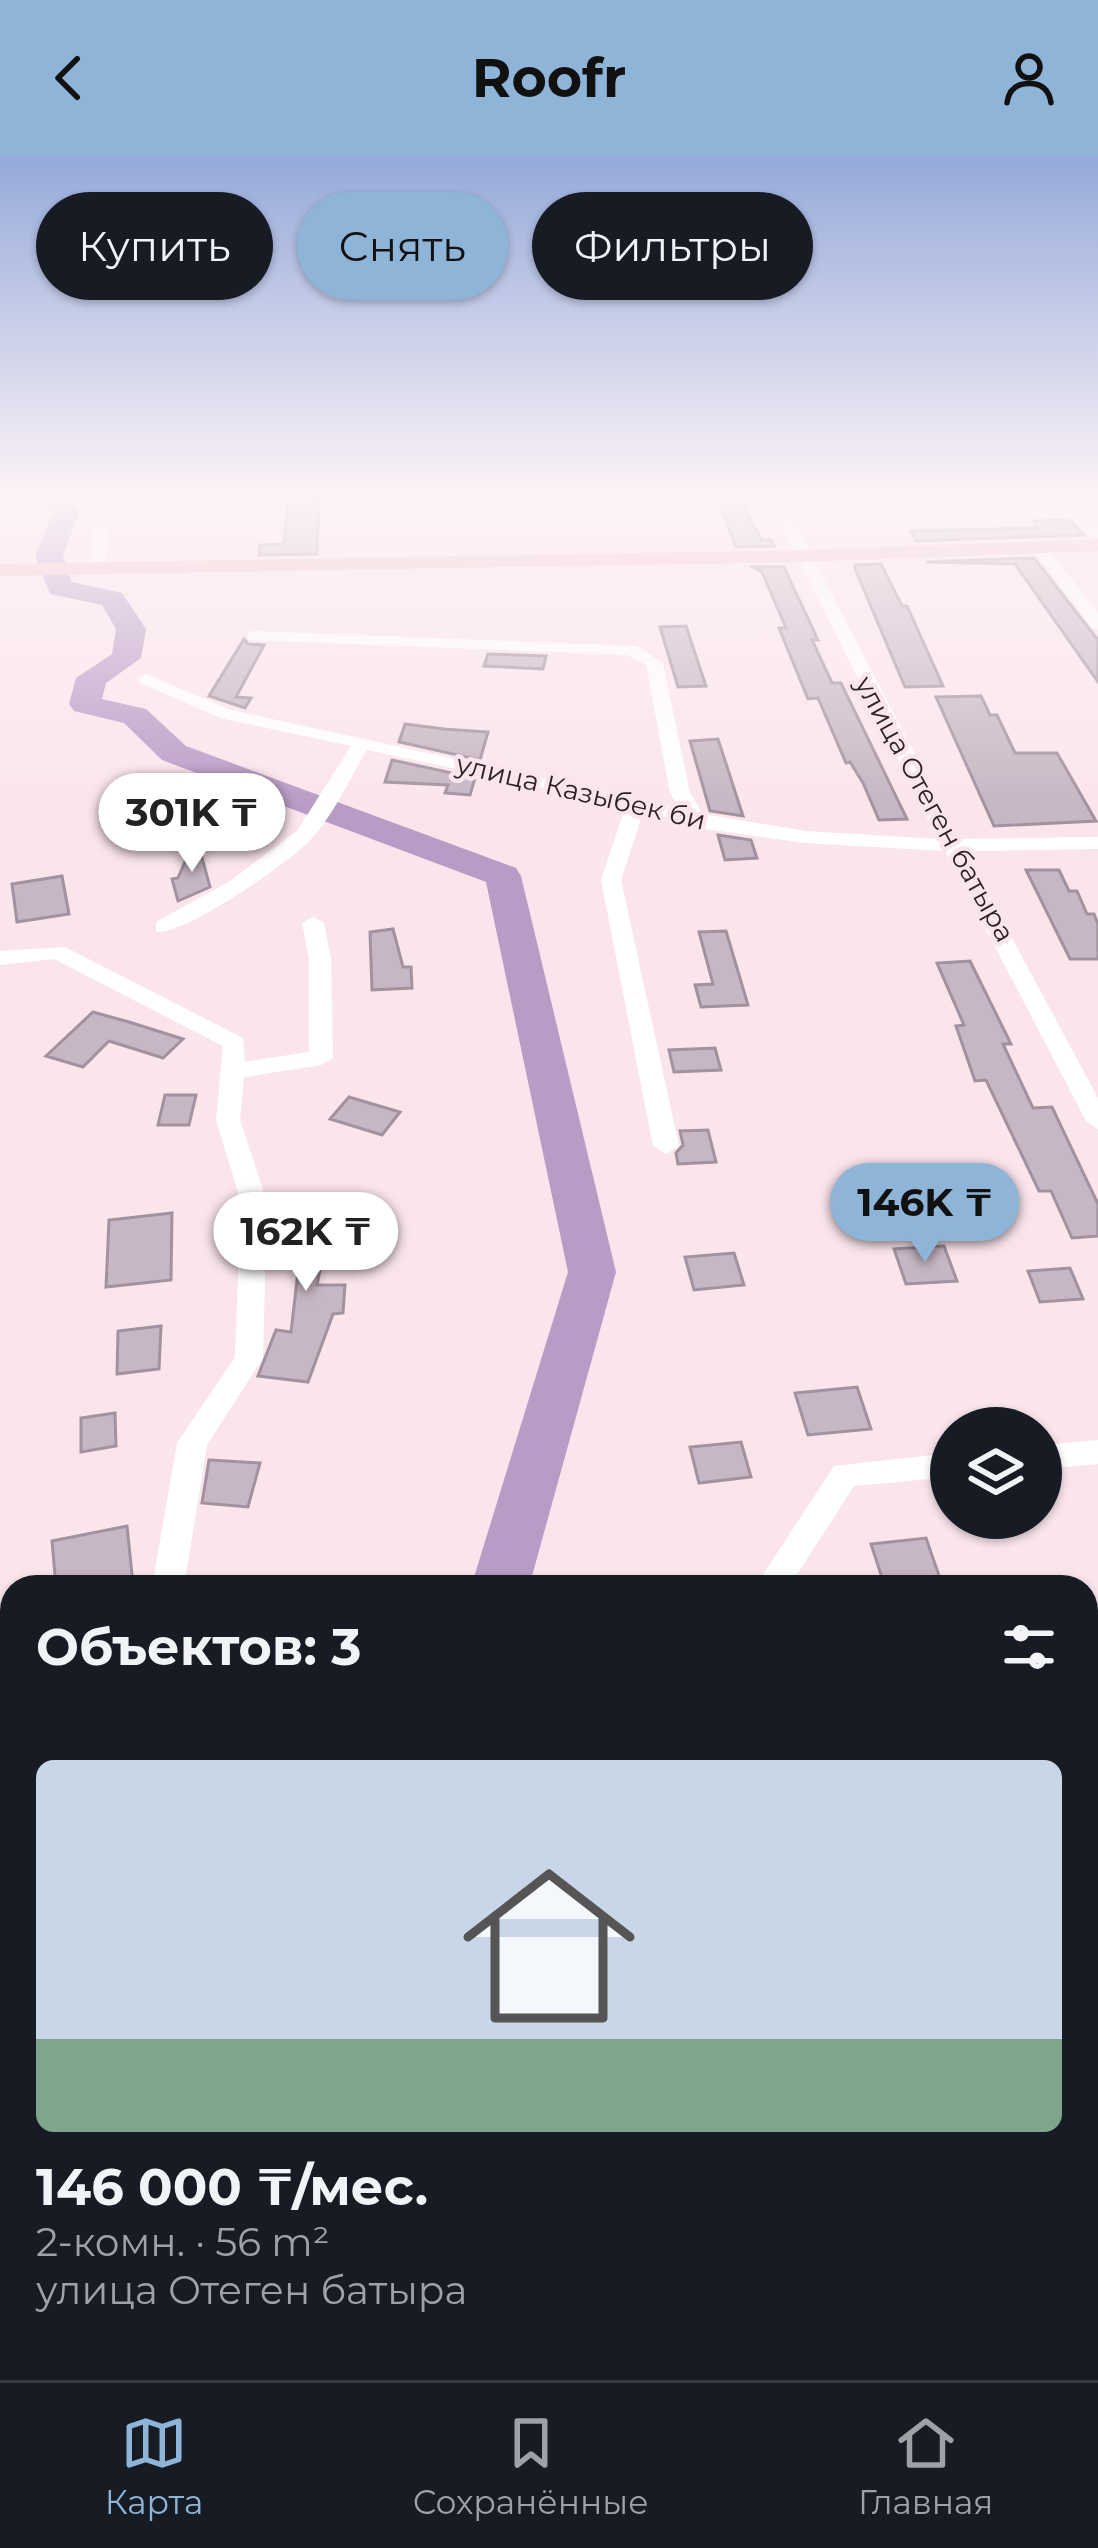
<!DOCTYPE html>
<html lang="ru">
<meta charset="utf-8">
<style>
:root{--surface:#171b24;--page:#242831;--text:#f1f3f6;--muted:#9ea1a6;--line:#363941;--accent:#8eb4d8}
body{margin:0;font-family:Montserrat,sans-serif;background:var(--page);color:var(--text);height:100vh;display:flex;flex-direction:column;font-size:45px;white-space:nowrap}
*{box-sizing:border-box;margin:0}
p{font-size:39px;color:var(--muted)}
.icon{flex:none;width:66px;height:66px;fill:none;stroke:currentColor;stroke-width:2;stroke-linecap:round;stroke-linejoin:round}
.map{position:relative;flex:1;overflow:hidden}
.sheet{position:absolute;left:0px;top:1419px;width:1098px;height:807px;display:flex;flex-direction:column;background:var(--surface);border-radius:36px 36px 0 0;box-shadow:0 3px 9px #0004}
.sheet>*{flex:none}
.top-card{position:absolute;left:36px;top:36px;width:1026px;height:108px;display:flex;gap:24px}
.fabs{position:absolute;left:930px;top:1251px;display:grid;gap:24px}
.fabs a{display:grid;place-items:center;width:132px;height:132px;border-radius:50%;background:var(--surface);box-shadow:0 3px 9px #0004;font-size:60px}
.price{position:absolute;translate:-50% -102px;padding:0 27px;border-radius:42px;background:#fff;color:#222;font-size:39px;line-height:78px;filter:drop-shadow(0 3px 6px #0008)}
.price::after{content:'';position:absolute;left:50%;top:72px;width:36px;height:27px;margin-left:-18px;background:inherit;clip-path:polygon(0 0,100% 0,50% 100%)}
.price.on{background:var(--accent);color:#111}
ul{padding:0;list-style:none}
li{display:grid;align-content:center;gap:24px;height:636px;padding:0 36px}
li span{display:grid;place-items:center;height:372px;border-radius:18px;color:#555}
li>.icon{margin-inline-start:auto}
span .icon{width:216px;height:216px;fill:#fffc;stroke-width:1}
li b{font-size:51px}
h2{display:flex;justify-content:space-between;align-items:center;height:144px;padding:0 36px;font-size:51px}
.tag{padding:0 42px;border-radius:54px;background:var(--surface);box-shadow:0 3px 9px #0004;font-size:42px;line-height:108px}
.tag.on{background:var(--accent);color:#111}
header{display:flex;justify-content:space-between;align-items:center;height:156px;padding:0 36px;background:var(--accent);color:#111;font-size:54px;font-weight:700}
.tabs{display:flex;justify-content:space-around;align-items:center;height:168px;border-top:3px solid var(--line);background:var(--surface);font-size:33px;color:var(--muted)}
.tabs a{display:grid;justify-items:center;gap:6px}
.tabs .on{color:var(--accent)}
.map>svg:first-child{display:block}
</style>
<header><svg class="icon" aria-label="back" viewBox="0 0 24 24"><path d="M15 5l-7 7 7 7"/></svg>Roofr<svg class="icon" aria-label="person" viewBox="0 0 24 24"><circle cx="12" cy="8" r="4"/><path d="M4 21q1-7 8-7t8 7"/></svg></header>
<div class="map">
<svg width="1098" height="2224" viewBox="0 0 1098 2224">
<rect width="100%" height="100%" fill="#fbe5ed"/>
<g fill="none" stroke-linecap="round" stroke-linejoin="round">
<!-- river -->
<path fill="#b89cc6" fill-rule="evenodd" d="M38,340H66L79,356L63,400L72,426L122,437L146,473L141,502L106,527L102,543L146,553L186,590L516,712L521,720L616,1116L529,1431H471L568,1116L486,726L162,604L124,567L74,555L69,548L76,522L112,498L116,473L102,449L50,438L35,400L53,357Z
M459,2214H539L537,2224H457Z"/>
</g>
<!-- building -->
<path fill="#c7b6c3" stroke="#a2929e" stroke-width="3" d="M319,340L317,398L259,399L260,389L284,388L288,341Z
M739,342L761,384H771L774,390L736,391L717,343Z
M1069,364L1084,379L916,385L911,375L1038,372L1033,365Z
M1034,402L1098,484V526L1015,408L926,406Z
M881,408L902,450H907L943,530L905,531L855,413V409Z
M753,411H784L818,484H812L832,527H841L907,663L879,664L863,627L850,606L846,607L818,542L808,543L779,472H786L762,416Z
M686,470L706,530L678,531L660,471Z
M244,483L248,488L264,489L236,541L251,542L245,552L209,540Z
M488,498L546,500L543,513L484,510Z
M981,540L990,559H997L1015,597H1057L1096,665L994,670L936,541Z
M405,568L444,573L488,576L480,604L399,586Z
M718,583L743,660L710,655L690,585Z
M392,604L475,622L470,639L445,637L448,629L385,626Z
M718,679L751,684L757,702L725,704Z
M196,680L210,731L178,745L172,723L178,722Z
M1026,714H1059L1069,735H1077L1087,758H1094L1098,768V803H1070Z
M62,720L69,758L17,766L12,728Z
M393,773L403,811H411L412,832L372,834L370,776Z
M726,775L748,849L701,851L695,829L713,828L699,776Z
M970,805L1011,888H1003L1033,952L1052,951L1098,1048V1080L1072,1082L1051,1035H1039L986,924L975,925L956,870L964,869L937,807Z
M93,856L129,866L183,883L163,902L109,885L83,911L46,900Z
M715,892L721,914L674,916L669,894Z
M165,939H196L189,969H158Z
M349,941L400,956L382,979L330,963Z
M708,974L716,1006L678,1008L676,997L683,989L680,975Z
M293,1039L334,1040L317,1129H345L343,1157L333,1158L308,1226L258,1220L276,1174L291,1176L301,1090H281Z
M172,1057L171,1124L106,1131L109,1064Z
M944,1090L957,1125L906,1128L894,1093Z
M734,1097L744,1129L694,1134L685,1101Z
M1070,1112L1083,1143L1040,1146L1028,1115Z
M161,1170L159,1213L117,1218L118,1175Z
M857,1231L871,1273L808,1279L795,1237Z
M115,1257L116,1290L81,1296V1262Z
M741,1286L751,1321L699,1327L690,1291Z
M209,1304L260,1307L248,1351L202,1347Z
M127,1370L133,1428L56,1431L52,1385Z
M926,1382L943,1431H885L871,1388Z"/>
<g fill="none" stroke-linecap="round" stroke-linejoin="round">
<!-- minor -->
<path fill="#fff" fill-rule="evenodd" d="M75,340H89L109,378L104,416L90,413L93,378Z
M767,340H781L959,683L1098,681V693L965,695L1098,942V973L1086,965L945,695L805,687L698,672L644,654L621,724L679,990L666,998L653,990L601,724L626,649L367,594C350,622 335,656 313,681C294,704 184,780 156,776V766L230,725L297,675L351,590L220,562L140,527L137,523L146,518L231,554L680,652L670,637L646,509L627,499L248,484V476L254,475L637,490L663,507L690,637L703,658L805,675L938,683Z
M1052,340H1067L1098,373V387Z
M1034,388H1044L1098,457V473L1092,472L1034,394Z
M313,761L324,767L331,803L333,902L321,909L244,921L240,964L267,1046L263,1202L207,1289L184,1431H152L177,1287L235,1201L241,1046L216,964L223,890L54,803L0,809V795L65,791L243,882L245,906L309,896V803L302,767Z
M1098,1284V1308L1041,1313V1289Z
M951,1297V1321L854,1330L789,1431H755L834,1310Z
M12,1489V1519L0,1523V1493Z
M152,2214H196L197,2224H151Z"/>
<!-- major -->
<path fill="#eabcbf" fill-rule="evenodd" d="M1098,383V395L802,406L0,420V408L802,394Z"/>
</g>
<!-- sky -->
<linearGradient id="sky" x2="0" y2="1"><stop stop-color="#95aada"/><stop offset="0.52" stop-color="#fdf3f7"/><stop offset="1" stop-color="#fdf3f7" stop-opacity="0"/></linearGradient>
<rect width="1098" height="652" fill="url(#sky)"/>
<g text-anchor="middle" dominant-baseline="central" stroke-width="9" stroke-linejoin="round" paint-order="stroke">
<!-- far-street labels -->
<g font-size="27" fill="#2b2325" stroke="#fbe5ed">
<text transform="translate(581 636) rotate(13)">улица Казыбек би</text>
<text transform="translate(935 653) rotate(61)">улица Отеген батыра</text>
</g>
</g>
</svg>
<div class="fabs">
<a><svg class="icon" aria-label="layers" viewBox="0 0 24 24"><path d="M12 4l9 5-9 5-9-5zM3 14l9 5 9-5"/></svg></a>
</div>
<b class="price" style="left:192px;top:719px">301K ₸</b>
<b class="price on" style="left:925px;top:1109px">146K ₸</b>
<b class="price" style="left:306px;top:1138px">162K ₸</b>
<div class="top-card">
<a class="tag">Купить</a>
<a class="tag on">Снять</a>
<a class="tag">Фильтры</a>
</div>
<section class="sheet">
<h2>Объектов: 3<svg class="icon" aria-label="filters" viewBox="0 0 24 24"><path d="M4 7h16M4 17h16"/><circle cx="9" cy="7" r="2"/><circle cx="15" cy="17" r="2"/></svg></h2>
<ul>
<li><span style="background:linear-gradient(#c9d6e8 75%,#7fa58c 0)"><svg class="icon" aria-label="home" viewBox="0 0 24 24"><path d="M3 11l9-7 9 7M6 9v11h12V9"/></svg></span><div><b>146 000 ₸/мес.</b><p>2-комн. · 56 m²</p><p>улица Отеген батыра</p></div></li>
</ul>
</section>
</div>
<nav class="tabs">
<a class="on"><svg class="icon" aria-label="map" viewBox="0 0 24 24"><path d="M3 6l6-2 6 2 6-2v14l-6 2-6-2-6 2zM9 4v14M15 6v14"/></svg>Карта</a>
<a><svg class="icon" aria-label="saved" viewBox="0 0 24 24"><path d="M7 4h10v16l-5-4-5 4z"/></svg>Сохранённые</a>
<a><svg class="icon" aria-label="home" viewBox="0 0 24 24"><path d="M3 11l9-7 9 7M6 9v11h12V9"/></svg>Главная</a>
</nav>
